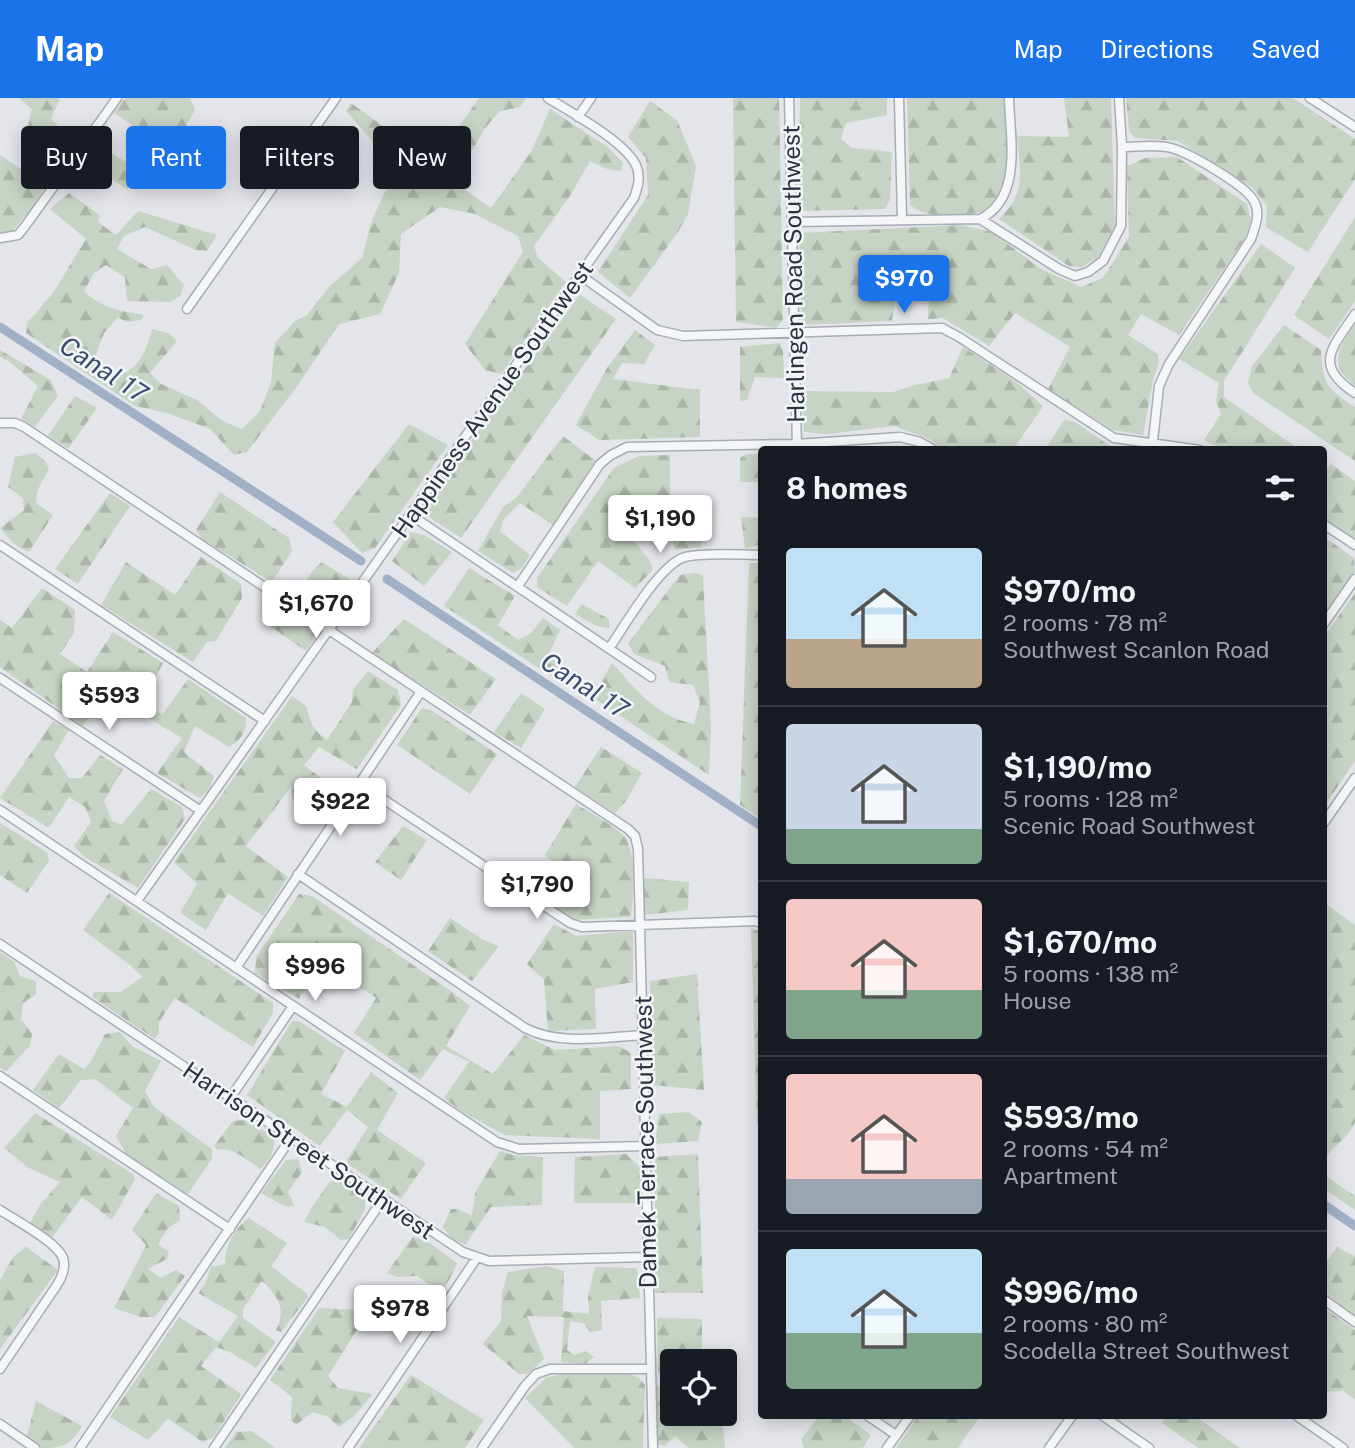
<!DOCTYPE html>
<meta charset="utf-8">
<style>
:root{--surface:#171b24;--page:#20242c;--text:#f1f3f6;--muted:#9ea1a6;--line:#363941;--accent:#1a73e8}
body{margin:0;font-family:"Public Sans",sans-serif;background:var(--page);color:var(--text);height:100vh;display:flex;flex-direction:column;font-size:26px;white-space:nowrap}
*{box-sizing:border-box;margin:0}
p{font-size:23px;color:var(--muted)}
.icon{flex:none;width:38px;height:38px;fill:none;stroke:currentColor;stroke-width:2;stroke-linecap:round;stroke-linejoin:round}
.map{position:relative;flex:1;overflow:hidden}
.panel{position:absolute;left:758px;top:348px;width:569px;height:973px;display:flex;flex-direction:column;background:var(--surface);border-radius:7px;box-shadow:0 4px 18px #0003}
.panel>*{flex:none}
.guide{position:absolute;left:21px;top:28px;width:632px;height:63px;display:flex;gap:14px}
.controls{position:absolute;left:660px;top:1251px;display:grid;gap:14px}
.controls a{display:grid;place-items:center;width:77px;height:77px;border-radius:7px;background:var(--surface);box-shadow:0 4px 18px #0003;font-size:35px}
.price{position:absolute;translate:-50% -60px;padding:0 16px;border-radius:7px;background:#fff;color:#222;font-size:23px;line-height:46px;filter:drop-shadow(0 2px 4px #0008)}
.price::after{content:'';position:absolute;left:50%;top:42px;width:21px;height:16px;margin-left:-10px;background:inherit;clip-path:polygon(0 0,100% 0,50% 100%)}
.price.current{background:var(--accent);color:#fff}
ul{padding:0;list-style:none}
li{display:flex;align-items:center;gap:21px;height:175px;padding:0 28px}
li+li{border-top:2px solid var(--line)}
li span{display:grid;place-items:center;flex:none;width:196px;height:140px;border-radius:7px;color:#555}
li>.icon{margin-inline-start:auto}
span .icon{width:84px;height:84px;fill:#fffc;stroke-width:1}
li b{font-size:30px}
h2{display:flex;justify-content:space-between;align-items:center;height:84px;padding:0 28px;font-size:30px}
.chip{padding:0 24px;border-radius:7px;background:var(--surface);box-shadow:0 4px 18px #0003;font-size:24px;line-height:63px}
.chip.current{background:var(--accent);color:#fff}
header{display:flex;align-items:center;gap:42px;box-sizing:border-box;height:98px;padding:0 35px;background:var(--accent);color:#fff}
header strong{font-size:33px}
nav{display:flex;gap:38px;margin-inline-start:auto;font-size:24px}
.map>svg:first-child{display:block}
</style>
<header>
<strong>Map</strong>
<nav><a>Map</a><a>Directions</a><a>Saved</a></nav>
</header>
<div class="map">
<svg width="1355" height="1350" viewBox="0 0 1355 1350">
<defs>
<pattern id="forest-firs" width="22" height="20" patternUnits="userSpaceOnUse" patternTransform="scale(1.75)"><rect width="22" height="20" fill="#c7d3c4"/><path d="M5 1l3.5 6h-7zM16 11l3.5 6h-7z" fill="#abb6a9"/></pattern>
</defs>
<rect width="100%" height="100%" fill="#e3e5ea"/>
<!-- forest -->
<path fill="url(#forest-firs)" d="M19,0H60L51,21L73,43L62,62L26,35L32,11Z
M125,0H190L195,12L161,73L148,68L127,91L89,67L94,51L112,56L132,67L139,58L152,59L159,45L114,15Z
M479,0H526L520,9L500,13L485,30L454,84L491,110L531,54L550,11L609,50L623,65L621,73L607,71L590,63L570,98L534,148L538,160L566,184L501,276L485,272L465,246L523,154L518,138L475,116L440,109L401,136L399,175L380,216L339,226L298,287L247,354L234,357L210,331L167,315L135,308L26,235L27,225L53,195L86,141L50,111L69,95L100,117L98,124L116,137L138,113L217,137L207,153L196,152L145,129L124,138L117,151L151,171L167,167L184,187L180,198L170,204L127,203L125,179L106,167L94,175L84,193C101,210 121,213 144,217L141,222L126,224L118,219L104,235L95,259L116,279C139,271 146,254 152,231L169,235L177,243L150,275L161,286L197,302L221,322L242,331L260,313L271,284L275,245L295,223L307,217L329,189L362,160L372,122L385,94L406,76L383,55L346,13L351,5L424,58L460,27Z
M733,0H779L783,222L776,230L736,224Z
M800,0H887V17L846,25L841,41L852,50L892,54L890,102L885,111L798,113Z
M907,0H1004C1005,27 1015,94 988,110C978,117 967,116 956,116C937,116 926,119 910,107Z
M1064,0H1111L1115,128L1098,160L1082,169L1069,168L999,121C1027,95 1020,73 1017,38L1069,39Z
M1126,0H1293L1355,41V81L1308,154L1266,129L1267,108L1253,90L1178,43L1135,40L1129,33Z
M650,3L677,22L696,68L688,116L678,134L630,200L598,174L648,97L646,60L628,39Z
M0,57L37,82L44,90L35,106L11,135H0Z
M1177,59L1247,106L1251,123L1245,140L1179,237L1141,216L1128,237L1158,256L1159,265L1153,282L1143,337L1113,332L1048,291L1070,249L1015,215L989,248L943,220L928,221L930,178L898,181L892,223L802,227L799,135L961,127L992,134L1041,171L1081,189L1103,180L1129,139L1127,68L1145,60Z
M1355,119V203L1329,241L1294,217Z
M1261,146L1295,170L1224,283V299L1300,352H1222L1204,342L1221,316L1216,303L1219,285L1179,261Z
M580,197L616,221L461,440L426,417V403Z
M1355,226V287C1326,268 1340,248 1355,226Z
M1284,227L1321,252C1322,285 1328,292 1355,309V363L1253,295L1248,285L1252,268Z
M635,232L655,247L644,266L622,265L613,281L700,292V339L599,342L576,327L607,270Z
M780,245L783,252L784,280L755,279L747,302L740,303V249Z
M963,249L1014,282L1043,308L1013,352H945L929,341L894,328L827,336L804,334L802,293L893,294L915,287L949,280Z
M0,252L51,282L58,298L35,329L21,321L38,288L10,264L0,259Z
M75,298L97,310L68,351L48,338Z
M1064,322L1075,324L1110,348L1109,352H1045Z
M409,326L448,347L375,450L362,455L333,424Z
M563,338L596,363L553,427L520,405L504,421L500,433L530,457L522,470L513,475L478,453L503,409L517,399Z
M35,355L45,363L49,371L37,393L36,405L53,417L29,454L14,446L0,430L24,412L23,400L8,389L15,359Z
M747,356H761V384H740V360Z
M670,357V398L698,401L701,449L675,452L662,409L646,406L628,427C631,450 649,452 653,472L635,490L598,463L567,508L537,489V480L614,370L639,358Z
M1331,366L1355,383V441L1323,421V377Z
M220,394L289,440L292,453L272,484L202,441L196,432Z
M110,395L130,408L78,486L55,471Z
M741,419L761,420V446L745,451Z
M411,434L424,437L452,454L424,488L392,463Z
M1323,438L1354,460L1355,474L1323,518Z
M201,459L241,486L242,500L216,543L207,544L193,564L101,507L126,464L175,497Z
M322,464L354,484L333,517L323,519L295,502L313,472Z
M749,465H761V721L740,707Z
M469,470L515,498L498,527L518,542L531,535L543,520L560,532L548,558L567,573L563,586L444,508Z
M696,475L703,478L711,629L709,677L592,599L612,565C637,592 655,618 694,626L700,604L693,587L669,584L665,568L634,556L628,545L680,477Z
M42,490L75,512L74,535L60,556L87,574L113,534L163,565L143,604L162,617L188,581L246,620C246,635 242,641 229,649L195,628L184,654L214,678L210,690L200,700L157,675L182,640L107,596L83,628L0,569V522L12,530Z
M1355,495V663L1323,710V540Z
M582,506L609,521V530L597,528L575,516Z
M279,509L315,534V540L306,553L267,526Z
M404,521L496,581L470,617L372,555Z
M368,573L398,592L401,607L357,671L319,649L304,667L340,695L325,718L293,702L291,689L246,748L288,779L263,818L228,795L206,832L180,815L197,786L174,764L292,598L307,609C309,624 314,633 327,642L352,604L353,592Z
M521,595L545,611L521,650L494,634Z
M422,610L431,612L497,656L470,696L397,647Z
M53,623L69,632L54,657L69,680H82L100,657L123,671L104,703L112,723L121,727L151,691L182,709L185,721L138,790L86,760L74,748L91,724L85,709L69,699L49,730L0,700Z
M601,649L642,675L626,703L615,715L575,689Z
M576,706C590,715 612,726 623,737C638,754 633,798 631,819L571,822L555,809L563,775L545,757Z
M0,725L47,754L49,763L27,795L0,777Z
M403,728L427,742L401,782L375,764Z
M644,780L689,784L688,812L644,817Z
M109,795L273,905V915L253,949L175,900L159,924V935L155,941L92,899L94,894H121L142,879L131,868L83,832Z
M299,796L312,798L451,893L470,908L446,948L493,976L524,937L555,952L619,948L631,955V991L600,993V1041L505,1037L461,1013L444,1000L469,964L443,951L420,982L354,935L376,900L322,864L299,901L255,875L256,859Z
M1323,804L1355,827V1025L1348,1036L1323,1061Z
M450,820L482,841L499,848L472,883L428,853Z
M554,826L576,838L633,833V884L595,891L596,931L548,933L544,882L527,866Z
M751,830L761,834V1025L757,1026Z
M0,854L14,864L20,878L36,883V896L23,905L21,921L32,936L30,948L6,973L0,970Z
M697,876L704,992L652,987L650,883Z
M292,923H299L345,953L321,996L347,1009L371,974L398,995L377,1032L426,1065L401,1101L349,1067L347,1062L368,1029L347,1012L320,1048L247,997Z
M120,934L132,948L161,963L145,993L154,1009L212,1051V1061L188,1096L127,1057L116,1038L133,1010L95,981L81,982L59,1010L33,992L59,956L84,971L90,965L105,936Z
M689,1014L702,1024L698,1043L655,1046L659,1016Z
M35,1015L133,1076L135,1081L112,1122L82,1099L51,1141L29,1127L40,1107L60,1084L29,1070L4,1050Z
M245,1022L275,1039C274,1053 271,1062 260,1071C249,1063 232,1048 217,1052L214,1048L233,1023Z
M500,1053L513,1057L543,1059L542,1107L491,1109L465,1147L451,1140L443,1129L451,1111H458L472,1118L475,1095Z
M626,1056L640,1069L641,1105H574L575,1059Z
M698,1056L703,1195H655V1059Z
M298,1061L302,1074L288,1094L294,1107L286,1109L261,1095L286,1062Z
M1323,1076L1355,1098V1112L1323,1090Z
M330,1083L353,1087L365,1101V1111L349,1141L341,1142L325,1129L304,1124L312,1109Z
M156,1095L179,1108L180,1122L168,1130L158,1146L169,1154L167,1161L148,1171L161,1180L176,1172L185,1178L155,1219H141L114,1210L146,1147L132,1132Z
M249,1120L287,1145L271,1168L307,1196L308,1199L281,1234L276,1232C287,1211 278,1198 262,1183L243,1211V1220L276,1244L256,1270L230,1254L216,1249L201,1268L241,1296L214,1339L203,1344L168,1321L148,1342L110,1319L179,1219L219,1244L238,1218L198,1195L205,1186L211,1169L225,1166C225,1148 233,1131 249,1120Z
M413,1138L431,1146L457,1165C450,1182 443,1197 425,1204L433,1189L417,1178L397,1179L387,1175Z
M26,1149L58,1172L0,1251V1182L14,1158Z
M1337,1149L1355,1158V1220L1323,1192V1168Z
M547,1168L564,1173L563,1213L589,1216L588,1199L595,1169L637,1170L640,1200L601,1203L602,1232L590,1234L584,1225L570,1223L567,1252L574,1257L586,1253L594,1259L585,1266L561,1264L564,1219L527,1218L544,1261L528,1276H519L483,1246L501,1223L502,1195L508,1174Z
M1323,1209L1355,1232V1301L1343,1293L1323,1294Z
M319,1210L358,1212L365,1219L328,1278L338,1290L373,1296L354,1318L339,1329L327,1318L312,1314L296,1327L291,1322L292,1299L270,1282Z
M657,1220L702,1221V1263H689V1260L672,1264V1268L662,1277L658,1275Z
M562,1276H630L639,1280L645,1287L643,1350H574L525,1300L546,1280Z
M411,1277L484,1322L465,1350H359Z
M656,1288L672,1289V1316H709L723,1330L725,1350H689L675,1338L665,1348L658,1346Z
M36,1303L82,1328C70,1348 63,1350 41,1350L27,1338Z
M819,1318H845L871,1337L863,1350H804L801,1341Z
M918,1318H980L958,1350H896Z
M1165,1318H1195L1240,1350H1198L1162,1325Z
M252,1333L275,1350H225L236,1334Z"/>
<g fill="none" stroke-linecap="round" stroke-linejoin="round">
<!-- canal -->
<path stroke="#a1b0c6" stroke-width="9" d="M0,229L361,463
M387,481L761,728
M1323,1106L1355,1128"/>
<!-- minor casing -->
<g stroke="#a8acb4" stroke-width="11">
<path id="minor" d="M789,0L797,350
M899,0L902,120
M1310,0L1355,29
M578,19L591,0
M1122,49C1137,49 1157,46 1171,50C1190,55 1245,87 1254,103C1261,115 1255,129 1251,141L1169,266L1159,288L1152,352
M980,121C1023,100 1010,40 1009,0
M792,124L980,121L1059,171L1075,178L1088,174L1103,163L1121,128L1122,49L1119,0
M0,140L18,137L26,127L117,0
M580,177L657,232L683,238L942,230L959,239L1114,340L1200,352
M187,211L336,0
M1355,216C1333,249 1312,267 1355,295
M0,325H15L24,329L628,731L635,738L638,751L653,1350
M411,417L651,579
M1323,426L1355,447
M0,447L265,623
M518,488L600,366L611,357L627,349L796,346L900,339L920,344L934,352
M1323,527L1355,481
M610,549C626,526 660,466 685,459C704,454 741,457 761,457
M0,580L201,713
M359,685L570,825L582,829L755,823L761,825
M0,712L497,1044L519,1051L646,1048
M1323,726L1355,680
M298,776L525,930C560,948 604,939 643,937
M137,803L634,100C638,89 641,78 636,67C624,43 572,15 548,0
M0,846L463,1154L489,1163L648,1159
M236,870L420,595
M0,978L230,1131
M231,999L293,908
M0,1112C15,1122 57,1144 63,1160C66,1169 62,1179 57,1187L0,1271
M1323,1201L1355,1224
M868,1318L896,1337
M1103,1318L1149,1350
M1297,1318L1343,1350
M0,1326L35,1350
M80,1350L291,1040
M214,1350L383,1101
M348,1350L476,1161
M482,1350L525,1288L536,1276L550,1271H651
M887,1350L910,1318
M1049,1350L1072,1318"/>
</g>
<!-- minor -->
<use href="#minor" stroke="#f5f6f8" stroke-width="8"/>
</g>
<g text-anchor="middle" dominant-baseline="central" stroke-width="5" stroke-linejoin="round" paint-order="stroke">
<!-- street labels -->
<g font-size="24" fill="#2c3240" stroke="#f2f4f7">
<text transform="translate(793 176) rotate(-91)">Harlingen Road Southwest</text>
<text transform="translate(492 301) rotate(-55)">Happiness Avenue Southwest</text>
<text transform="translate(645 1044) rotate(-91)">Damek Terrace Southwest</text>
<text transform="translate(309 1052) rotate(34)">Harrison Street Southwest</text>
</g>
<!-- water labels -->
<g font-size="26" font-style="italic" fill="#3a4d70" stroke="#f2f4f7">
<text transform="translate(104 271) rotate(33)">Canal 17</text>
<text transform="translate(585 587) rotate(33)">Canal 17</text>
</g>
</g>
</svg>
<div class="controls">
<a><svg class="icon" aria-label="locate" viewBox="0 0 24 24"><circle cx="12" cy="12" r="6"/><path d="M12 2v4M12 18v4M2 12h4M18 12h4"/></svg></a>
</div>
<b class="price current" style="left:904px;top:217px">$970</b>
<b class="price" style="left:660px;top:457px">$1,190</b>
<b class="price" style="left:316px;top:542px">$1,670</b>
<b class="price" style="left:109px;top:634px">$593</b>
<b class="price" style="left:340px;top:740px">$922</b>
<b class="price" style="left:537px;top:823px">$1,790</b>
<b class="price" style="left:315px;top:905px">$996</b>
<b class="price" style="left:400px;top:1247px">$978</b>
<div class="guide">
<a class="chip">Buy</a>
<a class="chip current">Rent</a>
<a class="chip">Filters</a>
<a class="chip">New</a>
</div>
<section class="panel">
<h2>8 homes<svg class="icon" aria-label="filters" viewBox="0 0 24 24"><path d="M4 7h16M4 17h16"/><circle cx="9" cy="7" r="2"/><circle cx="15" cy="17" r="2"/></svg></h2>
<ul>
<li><span style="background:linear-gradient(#bfe0f5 65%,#b9a48a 0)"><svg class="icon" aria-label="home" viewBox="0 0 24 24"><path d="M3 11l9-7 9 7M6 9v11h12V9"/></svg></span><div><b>$970/mo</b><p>2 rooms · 78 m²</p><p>Southwest Scanlon Road</p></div></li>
<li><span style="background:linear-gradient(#c9d6e8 75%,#7fa58c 0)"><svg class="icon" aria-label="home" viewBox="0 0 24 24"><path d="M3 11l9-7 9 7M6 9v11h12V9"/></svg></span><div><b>$1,190/mo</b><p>5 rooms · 128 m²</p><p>Scenic Road Southwest</p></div></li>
<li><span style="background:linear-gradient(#f6c9c9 65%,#7fa58c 0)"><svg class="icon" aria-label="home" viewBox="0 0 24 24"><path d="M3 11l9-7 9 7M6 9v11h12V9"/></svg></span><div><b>$1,670/mo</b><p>5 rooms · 138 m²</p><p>House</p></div></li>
<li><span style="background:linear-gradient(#f6c9c9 75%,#9aa5b1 0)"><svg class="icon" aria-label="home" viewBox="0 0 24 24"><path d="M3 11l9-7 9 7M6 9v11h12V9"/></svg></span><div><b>$593/mo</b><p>2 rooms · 54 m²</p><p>Apartment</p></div></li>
<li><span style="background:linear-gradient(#bfe0f5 60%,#7fa58c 0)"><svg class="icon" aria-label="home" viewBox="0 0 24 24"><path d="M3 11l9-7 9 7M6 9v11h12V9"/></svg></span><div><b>$996/mo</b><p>2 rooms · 80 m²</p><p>Scodella Street Southwest</p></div></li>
</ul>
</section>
</div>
